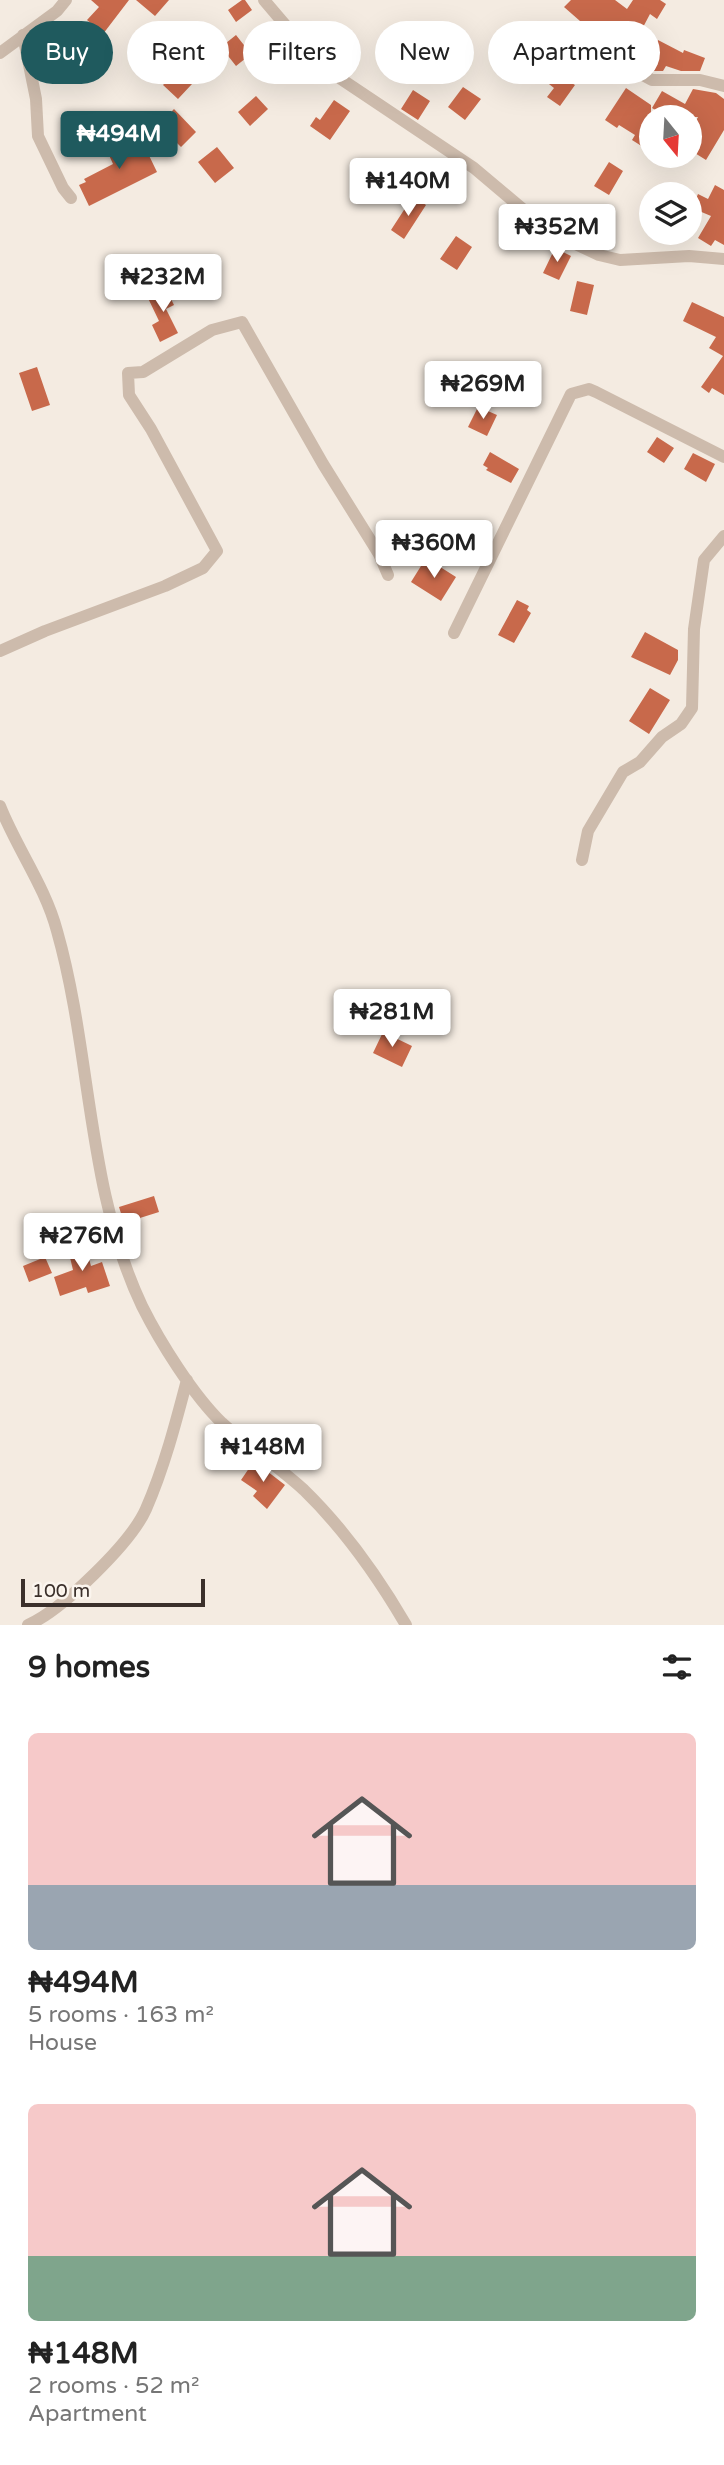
<!DOCTYPE html>
<meta charset="utf-8">
<style>
:root{--surface:#fff;--page:#f6f6f6;--text:#222;--muted:#767676;--accent:#1f5a5e}
body{margin:0;font-family:"Varela Round",sans-serif;background:var(--page);color:var(--text);height:100vh;display:flex;flex-direction:column;font-size:26px;white-space:nowrap}
*{box-sizing:border-box;margin:0}
p{font-size:23px;color:var(--muted)}
.icon{flex:none;width:38px;height:38px;fill:none;stroke:currentColor;stroke-width:2;stroke-linecap:round;stroke-linejoin:round}
.map{position:relative;height:1625px;overflow:hidden}
.drawer{display:flex;flex-direction:column;background:var(--surface);flex:1}
.drawer>*{flex:none}
.guide{position:absolute;left:21px;top:21px;width:682px;height:63px;display:flex;gap:14px}
.needle{width:46px;rotate:162deg}
.buttons{position:absolute;left:639px;top:105px;display:grid;gap:14px}
.buttons a{display:grid;place-items:center;width:63px;height:63px;border-radius:50%;background:var(--surface);box-shadow:0 7px 28px #0002;font-size:35px}
.scale{position:absolute;left:21px;bottom:18px;width:184px;box-sizing:border-box;padding-left:7px;border:4px solid #3b302b;border-top:0;font-size:19px;line-height:24px;white-space:nowrap;color:#3b302b;-webkit-text-stroke:5px #fbf5ee;paint-order:stroke}
.price{position:absolute;translate:-50% -60px;padding:0 16px;border-radius:7px;background:#fff;color:#222;font-size:23px;line-height:46px;filter:drop-shadow(0 2px 4px #0008)}
.price::after{content:'';position:absolute;left:50%;top:42px;width:21px;height:16px;margin-left:-10px;background:inherit;clip-path:polygon(0 0,100% 0,50% 100%)}
.price.current{background:var(--accent);color:#fff}
ul{padding:0;list-style:none}
li{display:grid;align-content:center;gap:14px;height:371px;padding:0 28px}
li span{display:grid;place-items:center;height:217px;border-radius:10px;color:#555}
li>.icon{margin-inline-start:auto}
span .icon{width:126px;height:126px;fill:#fffc;stroke-width:1}
li b{font-size:30px}
h2{display:flex;justify-content:space-between;align-items:center;height:84px;padding:0 28px;font-size:30px}
.pill{padding:0 24px;border-radius:32px;background:var(--surface);box-shadow:0 7px 28px #0002;font-size:24px;line-height:63px}
.pill.current{background:var(--accent);color:#fff}
.map>svg:first-child{display:block}
</style>
<div class="map">
<svg width="724" height="1625" viewBox="0 0 724 1625">
<rect width="100%" height="100%" fill="#f4ebe1"/>
<!-- building -->
<path fill="#c8694b" d="M91,0H129L103,34L87,20L99,7Z
M136,0H169L155,16Z
M242,0H245L252,10L236,22L228,10Z
M571,0H615L627,9L633,0H660L666,4L657,19L650,14L631,50L602,34L597,41L587,36L582,38L579,49L590,59L570,82L575,85L560,106L547,97L554,88L535,73L544,63L548,66L579,32L577,25L580,21L564,7Z
M236,35L251,54L236,66L221,47Z
M153,40L164,50L149,67L137,56Z
M658,40L683,53L684,50L705,58L700,71H681L666,66L663,71H654L644,65Z
M177,70L192,84L178,99L163,85Z
M463,87L481,99L465,120L448,107Z
M626,88L651,105V152L632,140L635,135L619,125L617,128L605,120Z
M693,89L716,93L724,99V130L706,160L690,150V132L698,117H667L652,108L662,91L685,104Z
M413,90L430,101L418,120L401,109Z
M256,96L268,109L250,126L238,112Z
M334,100L350,111L330,140L310,126L316,117L320,120Z
M174,109L196,132L181,147L159,125Z
M141,111L155,125L146,134L132,120Z
M122,139L125,147L141,139L157,172L89,206L79,185L86,182L84,179L113,164L105,146Z
M217,147L234,168L215,183L198,162Z
M609,162L623,171L609,195L594,186Z
M715,185L724,190V245L715,240L711,246L698,238L711,216L692,208L698,194L708,199Z
M413,196L426,205L404,239L391,230Z
M456,236L472,247L457,270L440,259Z
M555,248L571,256L559,280L543,273Z
M577,281L594,285L587,315L570,311Z
M165,287L174,305L166,309L178,333L160,342L152,325L159,321L147,296Z
M692,302L724,317V395L712,388L709,393L701,387L723,356L709,348L716,337L683,321Z
M37,367L50,405L32,411L19,373Z
M481,408L497,415L487,436L468,427L477,409L480,411Z
M657,437L674,448L664,463L647,452Z
M490,452L519,469L511,483L486,470L488,468L483,465Z
M693,453L715,464L706,482L684,469Z
M426,558L456,577L441,601L411,582Z
M517,600L529,606L527,610L531,613L514,643L498,635Z
M645,632L678,650V660L670,675L631,657Z
M650,688L670,700L649,734L629,721Z
M383,1032L412,1046L402,1067L373,1053Z
M154,1196L159,1212L124,1223L119,1207Z
M84,1241L91,1266L102,1262L110,1286L88,1293L86,1287L60,1296L54,1277L73,1270L67,1245Z
M45,1257L52,1273L29,1282L23,1266Z
M254,1461L285,1485L267,1509L253,1496L257,1491L241,1480Z"/>
<g fill="none" stroke-linecap="round" stroke-linejoin="round">
<!-- minor -->
<path stroke="#cdbbac" stroke-width="12" d="M264,0L298,40L341,79L474,168L550,232L599,255L620,260L689,256L724,259
M23,35L36,99L38,136L63,188L71,198
M587,45L652,80H700L724,86
M0,53L57,11L66,0
M454,633L571,394L589,389L596,392L724,457
M0,651L45,631L165,586L203,568L217,551L151,429L129,395L128,373L143,372L212,330L242,322L323,464L379,554L388,575
M0,806C17,849 45,886 57,931C92,1054 86,1188 142,1306C160,1342 193,1395 222,1423C248,1447 278,1466 304,1490C344,1529 378,1577 406,1625
M582,860L588,831L623,772L640,762L662,737L681,724L692,708L694,629L704,560L724,536
M28,1625C62,1610 131,1543 146,1509C164,1468 176,1422 187,1380"/>
</g>
</svg>
<div class="buttons">
<a><svg class="needle" viewBox="-14 -14 28 28"><path d="M0-13l5 13h-10z" fill="#e53935"/><path d="M0 13l5-13h-10z" fill="#767676"/></svg></a>
<a><svg class="icon" aria-label="layers" viewBox="0 0 24 24"><path d="M12 4l9 5-9 5-9-5zM3 14l9 5 9-5"/></svg></a>
</div>
<div class="scale">100 m</div>
<b class="price current" style="left:119px;top:171px">₦494M</b>
<b class="price" style="left:408px;top:218px">₦140M</b>
<b class="price" style="left:557px;top:264px">₦352M</b>
<b class="price" style="left:163px;top:314px">₦232M</b>
<b class="price" style="left:483px;top:421px">₦269M</b>
<b class="price" style="left:434px;top:580px">₦360M</b>
<b class="price" style="left:392px;top:1049px">₦281M</b>
<b class="price" style="left:82px;top:1273px">₦276M</b>
<b class="price" style="left:263px;top:1484px">₦148M</b>
<div class="guide">
<a class="pill current">Buy</a>
<a class="pill">Rent</a>
<a class="pill">Filters</a>
<a class="pill">New</a>
<a class="pill">Apartment</a>
</div>
</div>
<section class="drawer">
<h2>9 homes<svg class="icon" aria-label="filters" viewBox="0 0 24 24"><path d="M4 7h16M4 17h16"/><circle cx="9" cy="7" r="2"/><circle cx="15" cy="17" r="2"/></svg></h2>
<ul>
<li><span style="background:linear-gradient(#f6c9c9 70%,#9aa5b1 0)"><svg class="icon" aria-label="home" viewBox="0 0 24 24"><path d="M3 11l9-7 9 7M6 9v11h12V9"/></svg></span><div><b>₦494M</b><p>5 rooms · 163 m²</p><p>House</p></div></li>
<li><span style="background:linear-gradient(#f6c9c9 70%,#7fa58c 0)"><svg class="icon" aria-label="home" viewBox="0 0 24 24"><path d="M3 11l9-7 9 7M6 9v11h12V9"/></svg></span><div><b>₦148M</b><p>2 rooms · 52 m²</p><p>Apartment</p></div></li>
</ul>
</section>
